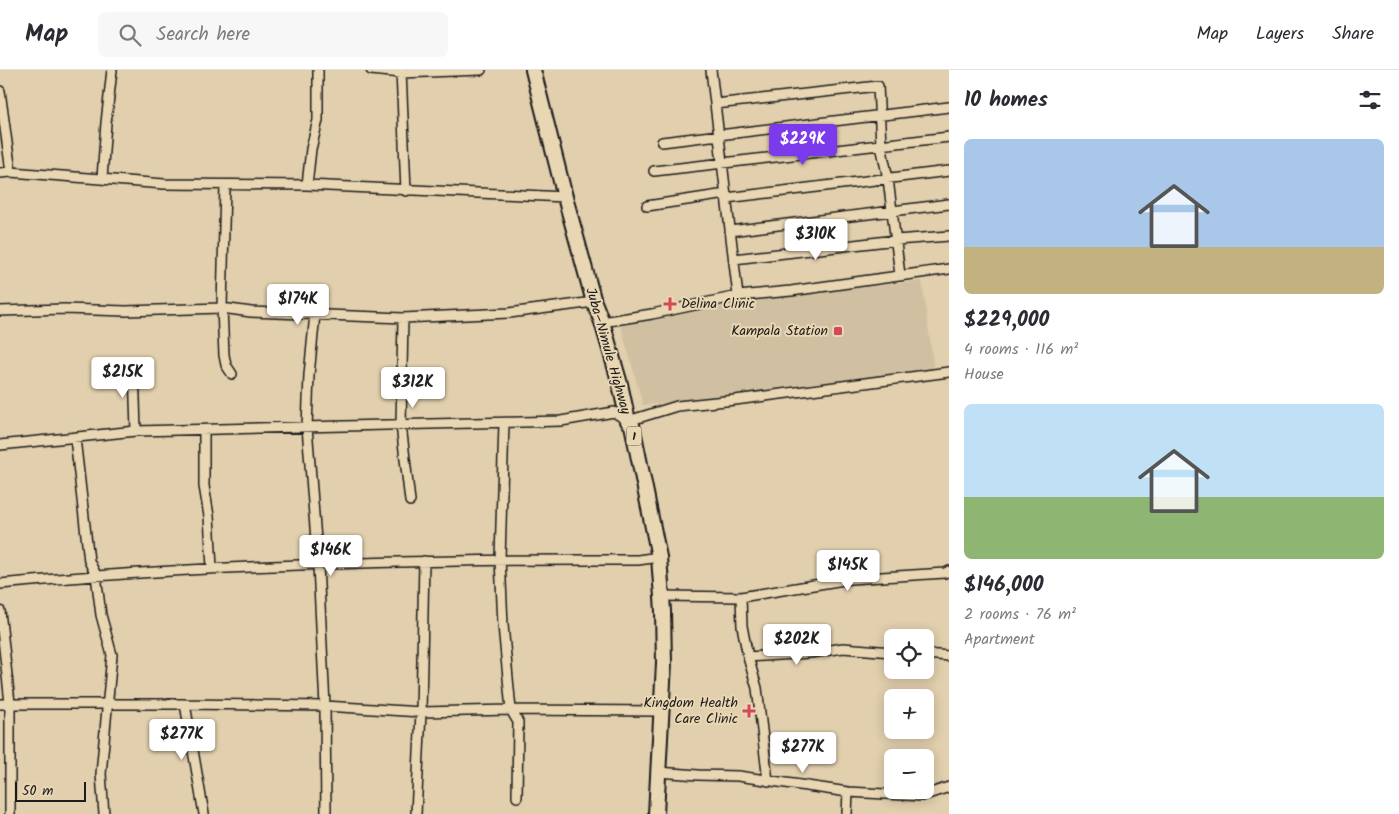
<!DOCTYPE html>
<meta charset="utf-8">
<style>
:root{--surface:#fff;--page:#f7f7f7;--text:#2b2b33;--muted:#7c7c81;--line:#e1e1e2;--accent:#7c3aed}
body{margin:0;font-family:Kalam,sans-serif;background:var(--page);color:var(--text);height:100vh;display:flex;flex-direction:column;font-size:19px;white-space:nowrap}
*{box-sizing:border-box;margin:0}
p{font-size:16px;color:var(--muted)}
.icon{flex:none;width:28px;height:28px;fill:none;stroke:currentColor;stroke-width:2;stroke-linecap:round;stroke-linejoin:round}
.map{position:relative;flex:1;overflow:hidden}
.sheet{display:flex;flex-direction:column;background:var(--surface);width:450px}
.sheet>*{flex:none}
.fabs{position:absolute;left:884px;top:559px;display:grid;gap:10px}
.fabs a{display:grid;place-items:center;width:50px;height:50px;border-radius:8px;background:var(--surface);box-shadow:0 2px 12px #0003;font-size:25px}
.scale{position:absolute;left:15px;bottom:12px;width:71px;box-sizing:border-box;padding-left:5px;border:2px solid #1c1c1c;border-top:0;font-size:14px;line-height:18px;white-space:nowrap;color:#1c1c1c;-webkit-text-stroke:4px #e9d6b3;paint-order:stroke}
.price{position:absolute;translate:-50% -42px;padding:0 11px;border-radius:5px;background:#fff;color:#222;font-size:16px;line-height:32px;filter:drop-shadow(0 1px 2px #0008)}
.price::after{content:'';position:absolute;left:50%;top:30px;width:15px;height:11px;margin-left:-8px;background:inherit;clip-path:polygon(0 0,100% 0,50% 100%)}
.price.active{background:var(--accent);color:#fff}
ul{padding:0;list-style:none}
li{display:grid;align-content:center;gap:10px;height:265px;padding:0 15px}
li span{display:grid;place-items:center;height:155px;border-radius:8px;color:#555}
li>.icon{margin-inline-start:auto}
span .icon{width:90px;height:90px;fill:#fffc;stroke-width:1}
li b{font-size:21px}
h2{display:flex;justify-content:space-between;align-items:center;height:60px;padding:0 15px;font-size:21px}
header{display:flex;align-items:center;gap:30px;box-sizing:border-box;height:70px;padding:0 25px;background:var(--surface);border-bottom:1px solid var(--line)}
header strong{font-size:24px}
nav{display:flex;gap:28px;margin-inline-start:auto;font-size:18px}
.search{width:350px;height:45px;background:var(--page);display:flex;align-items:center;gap:12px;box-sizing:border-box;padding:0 18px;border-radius:8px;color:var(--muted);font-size:19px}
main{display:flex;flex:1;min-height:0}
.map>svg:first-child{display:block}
</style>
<header>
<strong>Map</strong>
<div class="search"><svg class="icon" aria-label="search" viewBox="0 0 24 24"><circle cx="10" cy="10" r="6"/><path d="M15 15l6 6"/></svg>Search here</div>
<nav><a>Map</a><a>Layers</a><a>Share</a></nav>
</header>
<main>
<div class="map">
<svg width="949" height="744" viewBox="0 0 949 744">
<rect width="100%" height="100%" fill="#e1cfad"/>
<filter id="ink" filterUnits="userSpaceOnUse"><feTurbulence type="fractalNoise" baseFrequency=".02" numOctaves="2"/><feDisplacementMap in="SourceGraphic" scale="10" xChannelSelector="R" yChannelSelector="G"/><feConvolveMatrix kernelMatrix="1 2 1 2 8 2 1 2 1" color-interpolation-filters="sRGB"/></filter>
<g filter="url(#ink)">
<!-- built -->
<path fill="#d0c0a1" d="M922,211L934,300L792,321L673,333L643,335L620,253L740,231Z"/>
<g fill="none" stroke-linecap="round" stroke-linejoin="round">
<!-- street casing -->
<g stroke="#1c1c1c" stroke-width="12">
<path id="street" d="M371,0L401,3L481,0
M401,0L406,121
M711,0L738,226
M0,21L11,102
M715,34L878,16L881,75L888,109L900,205
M662,72L949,37
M654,101L949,67
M0,103L11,102L164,114L307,115L565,127
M102,108L106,53L112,0
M307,115L311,79L318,50V0
M225,116L222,238L224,285L226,295L232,304
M726,128L949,101
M647,136L726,124
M730,161L949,134
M734,189L896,170L949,166
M0,241L64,239L126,241L222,238L251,242L403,248L509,243L594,232
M315,244L309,305L307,357L318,495L325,636L326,744
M403,248L401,355L410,431
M602,252L652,244L738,226L791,221L949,199
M134,296L136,361
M504,353L500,489L503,555L511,640L518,652L517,727
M204,360V416L209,446L212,498
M75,368L89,491L96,505L101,545L112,585L101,704L104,744
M0,375L136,361L561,351L614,342L628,351L677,336L735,330L949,302
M0,514C212,494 426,489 638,490L659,487
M661,526L741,527L742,556L748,587L757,618L768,711
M741,527L850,509L945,503L949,501
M0,541L10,633V744
M925,584L949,586
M748,587L810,583L843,578L892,582
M0,634H185L325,636L421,642L511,640L661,641
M185,634L204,744
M658,702L698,705L738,706L848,722L922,726L949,717
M416,744L421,642L424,491
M847,744L848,722"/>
</g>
<!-- primary casing -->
<g stroke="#1c1c1c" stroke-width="18">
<path id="primary" d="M533,0L565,127L594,232L602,252L620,314L628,351L632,355L659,487L663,541L664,593L656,744"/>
</g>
<!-- street -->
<use href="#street" stroke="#e9d6b3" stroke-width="9"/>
<!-- primary -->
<use href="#primary" stroke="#e9d6b3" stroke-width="14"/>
</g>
</g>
<!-- markers -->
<g fill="#d1495b" stroke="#e9d6b3" stroke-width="2">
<path d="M667.5 226.5h5v5h5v5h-5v5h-5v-5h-5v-5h5z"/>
<rect x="833" y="256" width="10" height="10" rx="2.5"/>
<path d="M746.5 633.5h5v5h5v5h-5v5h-5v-5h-5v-5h5z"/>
</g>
<g text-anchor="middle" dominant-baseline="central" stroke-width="4" stroke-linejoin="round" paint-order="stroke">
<!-- shield labels -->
<rect fill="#e9d6b3" stroke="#5a5449" stroke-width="1" x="626.5" y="356.5" width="15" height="19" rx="4"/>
<g font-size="12" font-weight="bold" fill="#1c1c1c">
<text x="634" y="366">1</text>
</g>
<!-- poi labels -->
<g font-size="14" fill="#1c1c1c" stroke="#e9d6b3" text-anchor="end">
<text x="681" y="234" text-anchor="start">Delina Clinic</text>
<text x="828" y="261">Kampala Station</text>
<text x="738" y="633">Kingdom Health<tspan x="738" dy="16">Care Clinic</tspan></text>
</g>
<!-- street labels -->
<g font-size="14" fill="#1c1c1c" stroke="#e9d6b3">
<text transform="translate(608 281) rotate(74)">Juba–Nimule Highway</text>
</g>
</g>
</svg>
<div class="fabs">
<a><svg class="icon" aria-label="locate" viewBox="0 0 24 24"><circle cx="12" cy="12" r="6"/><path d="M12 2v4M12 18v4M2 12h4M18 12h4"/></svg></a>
<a>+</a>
<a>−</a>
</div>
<div class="scale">50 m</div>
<b class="price active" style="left:803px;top:96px">$229K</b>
<b class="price" style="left:816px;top:191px">$310K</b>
<b class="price" style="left:298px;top:256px">$174K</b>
<b class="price" style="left:123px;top:329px">$215K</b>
<b class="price" style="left:413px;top:339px">$312K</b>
<b class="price" style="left:331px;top:507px">$146K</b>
<b class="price" style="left:848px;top:522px">$145K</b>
<b class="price" style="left:797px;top:596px">$202K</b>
<b class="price" style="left:182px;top:691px">$277K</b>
<b class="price" style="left:803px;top:704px">$277K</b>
</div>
<section class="sheet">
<h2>10 homes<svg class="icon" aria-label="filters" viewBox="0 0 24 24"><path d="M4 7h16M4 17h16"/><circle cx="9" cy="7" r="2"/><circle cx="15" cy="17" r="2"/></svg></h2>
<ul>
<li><span style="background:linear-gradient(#a9c7e8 70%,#c2b280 0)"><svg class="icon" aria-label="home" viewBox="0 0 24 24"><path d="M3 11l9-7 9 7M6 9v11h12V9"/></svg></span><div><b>$229,000</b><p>4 rooms · 116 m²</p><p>House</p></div></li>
<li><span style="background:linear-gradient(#bfe0f5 60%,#8fb573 0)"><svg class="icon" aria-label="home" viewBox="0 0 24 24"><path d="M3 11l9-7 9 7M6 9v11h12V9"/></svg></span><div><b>$146,000</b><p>2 rooms · 76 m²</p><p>Apartment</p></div></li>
</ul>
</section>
</main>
